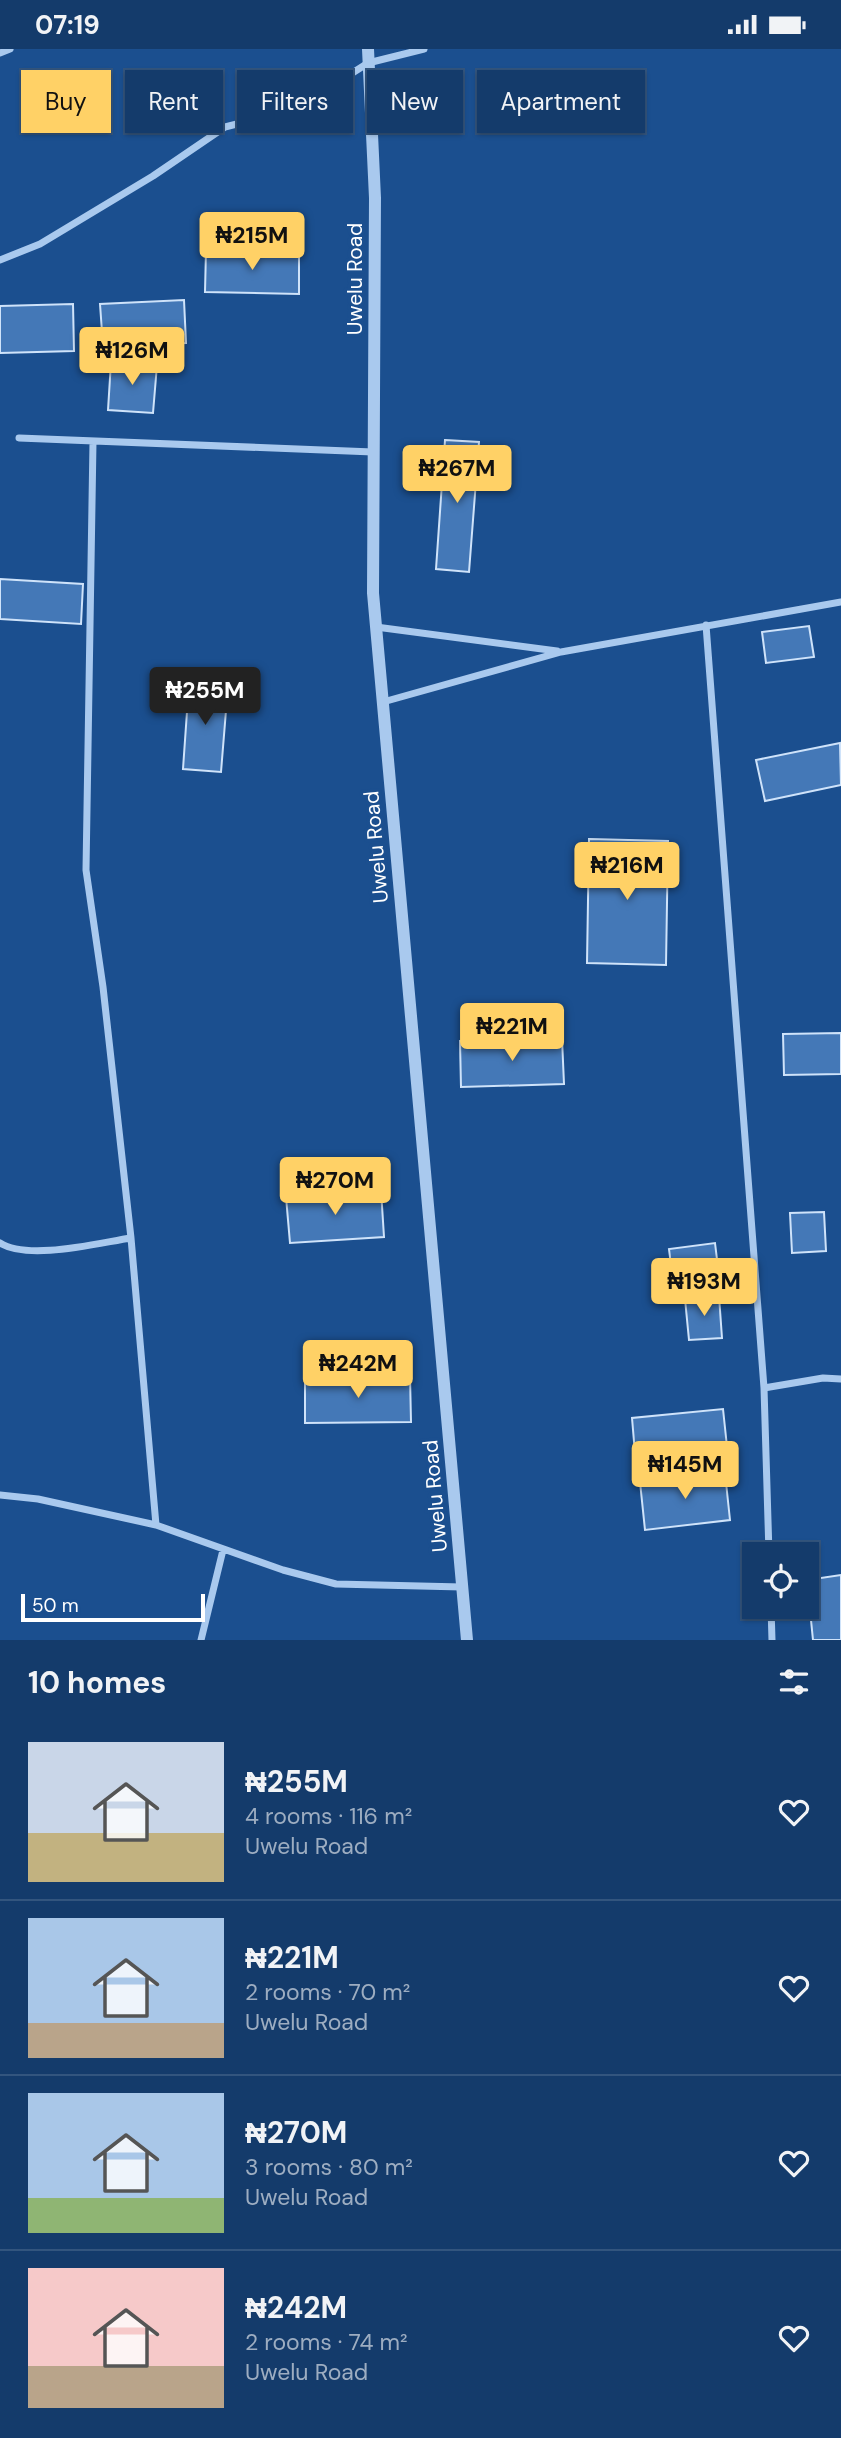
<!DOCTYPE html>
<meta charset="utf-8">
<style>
:root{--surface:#143b6b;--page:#214673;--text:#f1f3f6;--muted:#9dadc1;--line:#33557e;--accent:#ffd166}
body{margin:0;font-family:"DM Sans",sans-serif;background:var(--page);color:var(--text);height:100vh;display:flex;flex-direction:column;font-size:26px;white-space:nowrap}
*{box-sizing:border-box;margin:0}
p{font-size:23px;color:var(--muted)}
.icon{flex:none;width:38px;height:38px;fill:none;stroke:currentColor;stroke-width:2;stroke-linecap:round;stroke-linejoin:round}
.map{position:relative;height:1591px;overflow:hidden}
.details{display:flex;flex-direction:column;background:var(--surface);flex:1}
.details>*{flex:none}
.hud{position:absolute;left:21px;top:21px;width:800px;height:63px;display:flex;gap:14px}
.controls{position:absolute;left:742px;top:1493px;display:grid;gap:14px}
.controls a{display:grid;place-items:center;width:77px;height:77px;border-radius:0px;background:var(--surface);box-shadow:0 2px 5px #0004,0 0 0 2px var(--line);font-size:35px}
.scale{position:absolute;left:21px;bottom:18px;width:184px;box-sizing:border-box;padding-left:7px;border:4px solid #fff;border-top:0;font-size:19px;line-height:24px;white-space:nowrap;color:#fff;-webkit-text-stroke:5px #1b4f8f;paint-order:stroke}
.price{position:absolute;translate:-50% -60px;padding:0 16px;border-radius:7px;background:var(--accent);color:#111;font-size:23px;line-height:46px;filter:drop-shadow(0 2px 4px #0008)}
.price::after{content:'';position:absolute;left:50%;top:42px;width:21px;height:16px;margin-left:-10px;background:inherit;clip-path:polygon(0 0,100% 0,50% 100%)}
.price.on{background:#222;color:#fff}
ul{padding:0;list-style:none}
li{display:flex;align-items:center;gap:21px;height:175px;padding:0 28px}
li+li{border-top:2px solid var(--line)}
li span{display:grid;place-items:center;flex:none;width:196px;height:140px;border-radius:0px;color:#555}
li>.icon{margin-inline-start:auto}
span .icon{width:84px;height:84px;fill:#fffc;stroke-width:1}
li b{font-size:30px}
h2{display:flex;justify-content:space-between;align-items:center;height:84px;padding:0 28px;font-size:30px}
.pill{padding:0 24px;border-radius:0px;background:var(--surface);box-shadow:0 2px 5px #0004,0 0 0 2px var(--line);font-size:24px;line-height:63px}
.pill.on{background:var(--accent);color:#111}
.status{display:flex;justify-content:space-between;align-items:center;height:49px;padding:0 35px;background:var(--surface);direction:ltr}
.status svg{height:19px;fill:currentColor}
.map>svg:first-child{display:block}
</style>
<div class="status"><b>07:19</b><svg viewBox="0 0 49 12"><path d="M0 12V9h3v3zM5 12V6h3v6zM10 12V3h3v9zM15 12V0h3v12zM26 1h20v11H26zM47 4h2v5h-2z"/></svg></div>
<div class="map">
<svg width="841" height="1591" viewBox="0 0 841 1591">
<rect width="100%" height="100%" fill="#1b4f8f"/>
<!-- building -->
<path fill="#4478b7" stroke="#cfe3fa" stroke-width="2" d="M206,201L299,203V245L205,243Z
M184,251L186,294L103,297L100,255Z
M73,255L74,302L0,304V257Z
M111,313L157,316L153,364L108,361Z
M445,391L479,393L469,523L436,520Z
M0,530L83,535L81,575L0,570Z
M809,577L814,608L766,614L762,583Z
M189,634L228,637L221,723L183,720Z
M840,694L841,736L765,752L756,711Z
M589,790L668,792L666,916L587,914Z
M841,984V1025L784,1026L783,985Z
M562,990L564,1035L461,1038L460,992Z
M381,1141L384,1188L290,1194L286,1148Z
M824,1163L826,1202L792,1204L790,1164Z
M715,1194L720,1235L674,1240L669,1200Z
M719,1247L722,1289L689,1291L685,1250Z
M410,1327L411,1373L305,1374V1328Z
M723,1360L728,1407L636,1416L632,1369Z
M725,1424L730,1471L645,1481L640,1433Z
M841,1526V1591H813L807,1531Z"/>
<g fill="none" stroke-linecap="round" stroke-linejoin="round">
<!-- minor -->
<path stroke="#a9c9ee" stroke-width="7" d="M0,4L10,0
M0,211L40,195L153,127L225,78L296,60L368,14L424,0
M19,389L373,403
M93,393L86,821L103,938L131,1189L156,1476
M706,576L764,1339L823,1329L841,1330
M376,578L557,602
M383,653L561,603L841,553
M0,1194C28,1212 98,1194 131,1189
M764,1339L769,1505
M0,1446L38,1450L156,1476L283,1521L336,1535L462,1538
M771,1558L772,1591
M201,1591L223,1501"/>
<!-- tertiary -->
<path stroke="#a9c9ee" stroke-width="12" d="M368,0L375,149L373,544L467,1591"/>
</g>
<g text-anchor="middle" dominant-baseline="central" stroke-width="7" stroke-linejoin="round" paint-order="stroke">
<!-- street labels -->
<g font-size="21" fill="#fff" stroke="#1b4f8f">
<text transform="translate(355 230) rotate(-90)">Uwelu Road</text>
<text transform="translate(376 798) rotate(-95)">Uwelu Road</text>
<text transform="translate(435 1447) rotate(-95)">Uwelu Road</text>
</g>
</g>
</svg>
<div class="controls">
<a><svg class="icon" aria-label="locate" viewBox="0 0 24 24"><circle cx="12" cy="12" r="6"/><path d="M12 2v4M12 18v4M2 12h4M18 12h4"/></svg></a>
</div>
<div class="scale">50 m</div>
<b class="price" style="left:252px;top:223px">₦215M</b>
<b class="price" style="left:132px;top:338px">₦126M</b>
<b class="price" style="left:457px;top:456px">₦267M</b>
<b class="price on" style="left:205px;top:678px">₦255M</b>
<b class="price" style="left:627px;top:853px">₦216M</b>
<b class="price" style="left:512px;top:1014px">₦221M</b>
<b class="price" style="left:335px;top:1168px">₦270M</b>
<b class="price" style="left:704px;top:1269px">₦193M</b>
<b class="price" style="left:358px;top:1351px">₦242M</b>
<b class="price" style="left:685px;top:1452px">₦145M</b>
<div class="hud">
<a class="pill on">Buy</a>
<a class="pill">Rent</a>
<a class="pill">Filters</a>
<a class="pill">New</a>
<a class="pill">Apartment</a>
</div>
</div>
<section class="details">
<h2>10 homes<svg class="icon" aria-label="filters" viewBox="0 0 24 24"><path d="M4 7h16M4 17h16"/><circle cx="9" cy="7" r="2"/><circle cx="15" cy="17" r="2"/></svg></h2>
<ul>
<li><span style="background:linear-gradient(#c9d6e8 65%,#c2b280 0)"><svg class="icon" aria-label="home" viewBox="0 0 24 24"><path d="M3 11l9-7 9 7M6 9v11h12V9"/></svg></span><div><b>₦255M</b><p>4 rooms · 116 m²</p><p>Uwelu Road</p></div><svg class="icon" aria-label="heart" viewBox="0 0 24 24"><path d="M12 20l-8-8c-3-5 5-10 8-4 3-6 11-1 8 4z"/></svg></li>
<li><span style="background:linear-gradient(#a9c7e8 75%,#b9a48a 0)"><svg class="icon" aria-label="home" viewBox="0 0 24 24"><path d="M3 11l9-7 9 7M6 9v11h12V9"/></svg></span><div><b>₦221M</b><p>2 rooms · 70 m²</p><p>Uwelu Road</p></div><svg class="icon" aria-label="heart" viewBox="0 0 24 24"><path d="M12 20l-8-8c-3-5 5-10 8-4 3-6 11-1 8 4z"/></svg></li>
<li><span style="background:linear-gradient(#a9c7e8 75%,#8fb573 0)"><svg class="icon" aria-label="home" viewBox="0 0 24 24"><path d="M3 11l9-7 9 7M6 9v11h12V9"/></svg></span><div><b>₦270M</b><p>3 rooms · 80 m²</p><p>Uwelu Road</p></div><svg class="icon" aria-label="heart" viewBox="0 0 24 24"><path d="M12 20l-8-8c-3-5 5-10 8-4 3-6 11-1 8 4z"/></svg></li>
<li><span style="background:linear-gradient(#f6c9c9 70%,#b9a48a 0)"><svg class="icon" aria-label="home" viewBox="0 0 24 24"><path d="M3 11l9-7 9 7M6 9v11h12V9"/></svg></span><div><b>₦242M</b><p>2 rooms · 74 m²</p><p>Uwelu Road</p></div><svg class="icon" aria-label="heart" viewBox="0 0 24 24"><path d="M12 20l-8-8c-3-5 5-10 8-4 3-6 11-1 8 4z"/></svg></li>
</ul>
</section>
